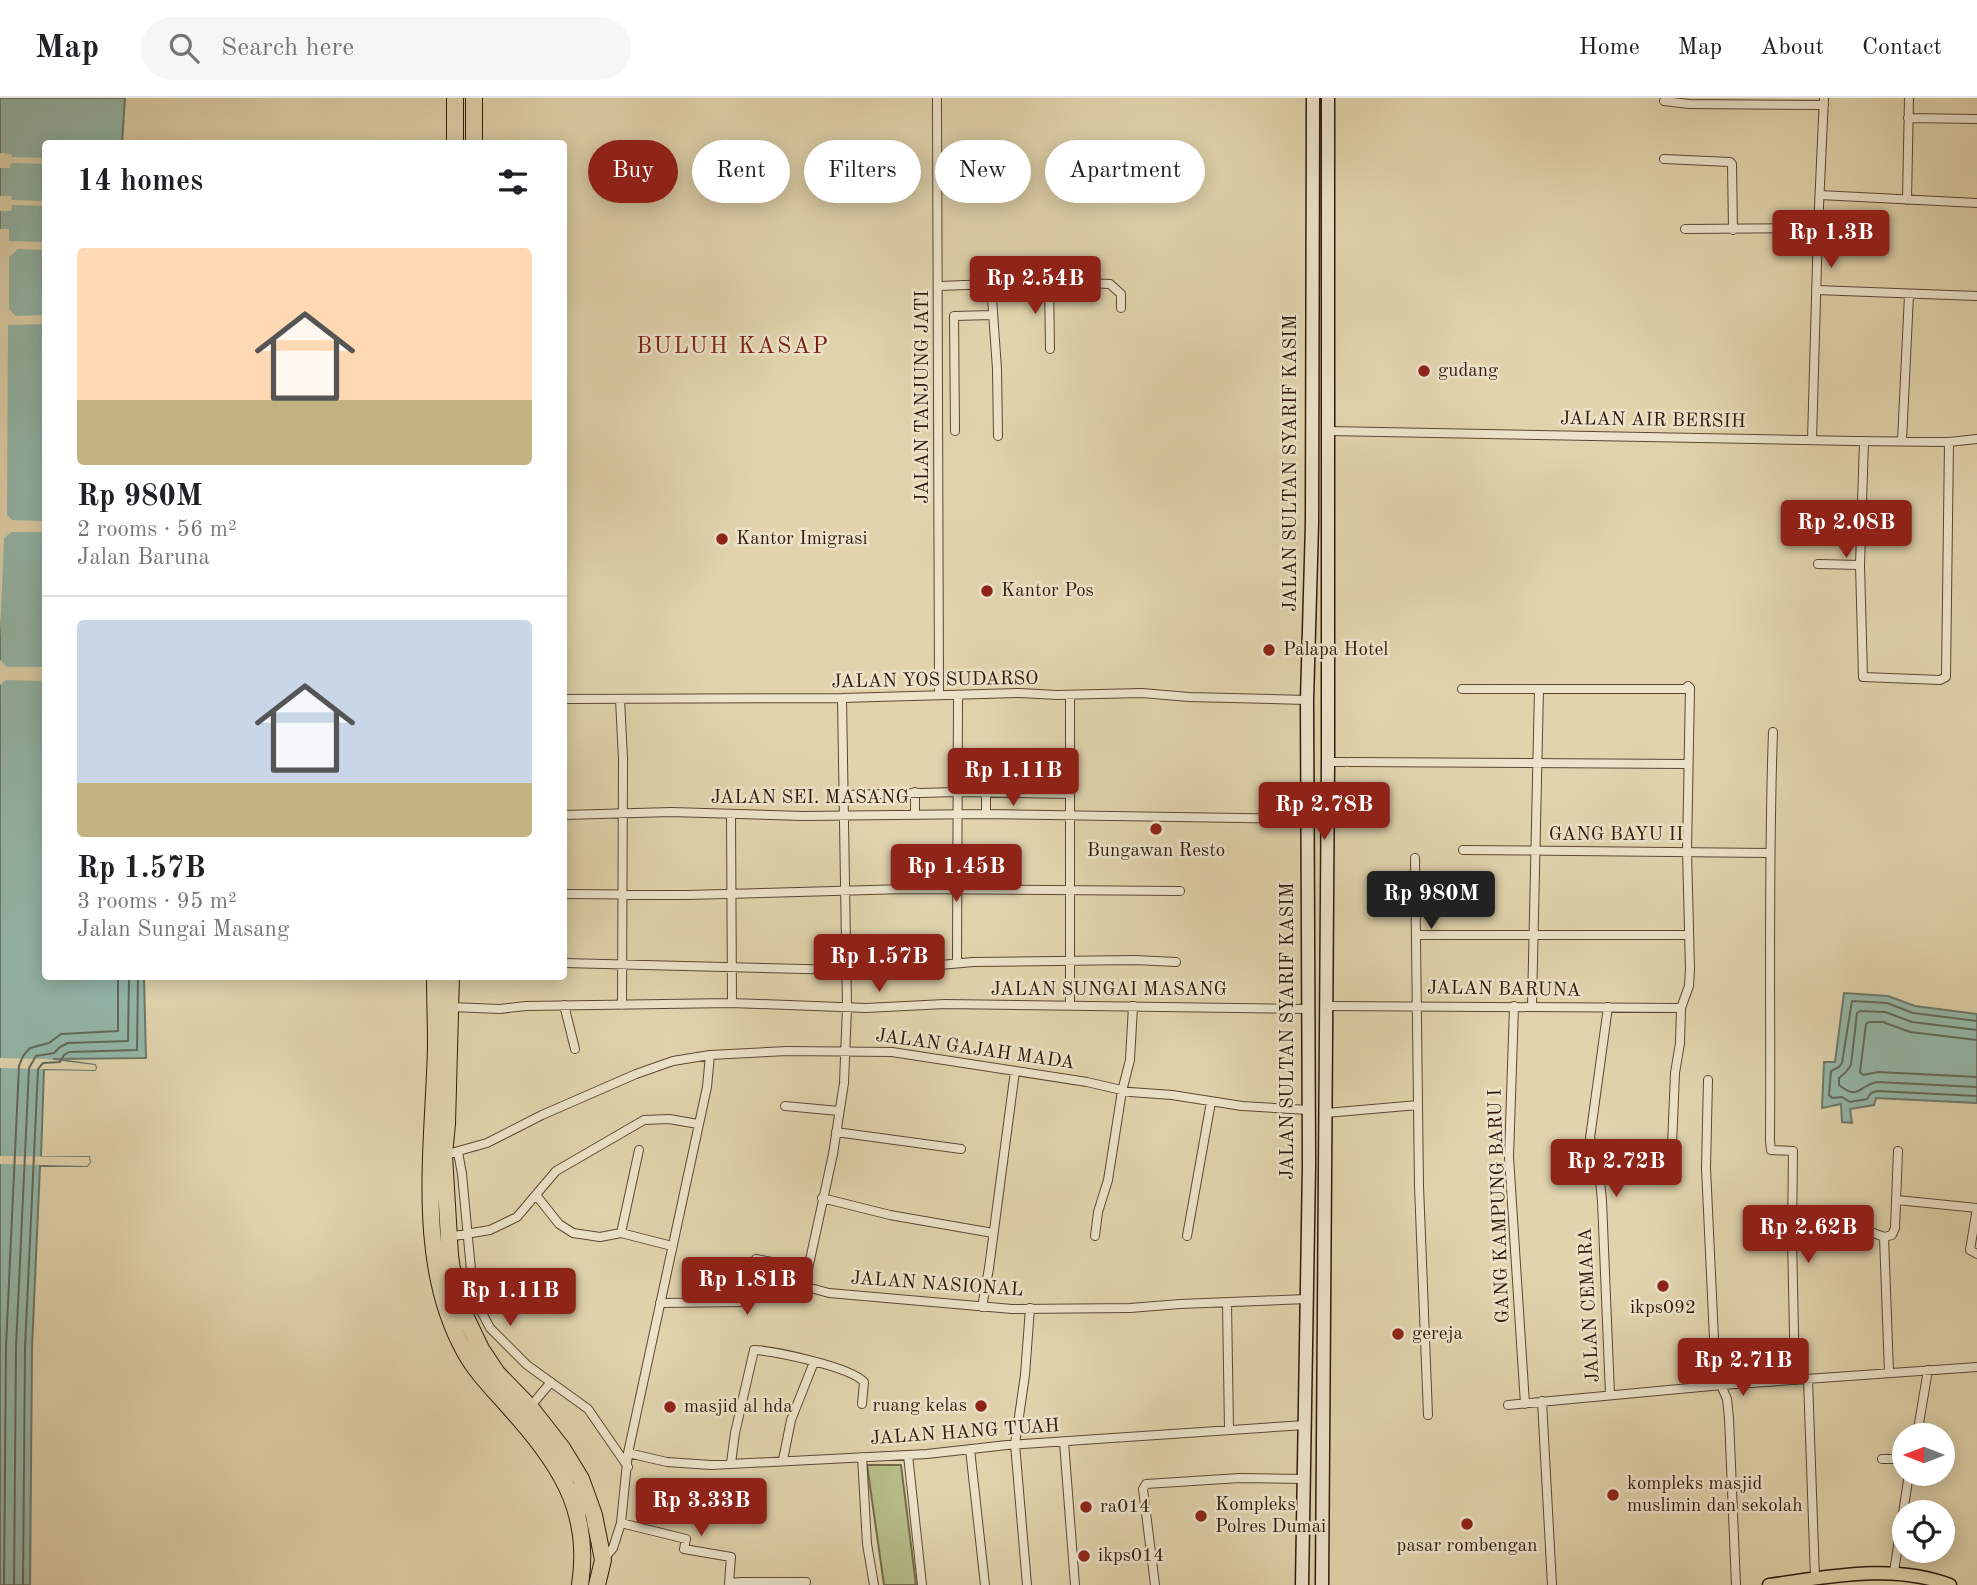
<!DOCTYPE html>
<meta charset="utf-8">
<style>
:root{--surface:#fff;--page:#f6f6f6;--text:#202124;--muted:#757577;--line:#e0e0e0;--accent:#8f2418}
body{margin:0;font-family:"Old Standard TT",serif;background:var(--page);color:var(--text);height:100vh;display:flex;flex-direction:column;font-size:26px;white-space:nowrap}
*{box-sizing:border-box;margin:0}
p{font-size:23px;color:var(--muted)}
.icon{flex:none;width:38px;height:38px;fill:none;stroke:currentColor;stroke-width:2;stroke-linecap:round;stroke-linejoin:round}
.map{position:relative;flex:1;overflow:hidden}
.panel{position:absolute;left:42px;top:42px;width:525px;height:840px;display:flex;flex-direction:column;background:var(--surface);border-radius:7px;box-shadow:0 4px 18px #0003}
.panel>*{flex:none}
.guide{position:absolute;left:588px;top:42px;width:665px;height:63px;display:flex;gap:14px}
.needle{width:46px;rotate:270deg}
.fabs{position:absolute;left:1892px;top:1325px;display:grid;gap:14px}
.fabs a{display:grid;place-items:center;width:63px;height:63px;border-radius:50%;background:var(--surface);box-shadow:0 4px 18px #0003;font-size:35px}
.price{position:absolute;translate:-50% -60px;padding:0 16px;border-radius:7px;background:var(--accent);color:#fff;font-size:23px;line-height:46px;filter:drop-shadow(0 2px 4px #0008)}
.price::after{content:'';position:absolute;left:50%;top:42px;width:21px;height:16px;margin-left:-10px;background:inherit;clip-path:polygon(0 0,100% 0,50% 100%)}
.price.selected{background:#222;color:#fff}
ul{padding:0;list-style:none}
li{display:grid;align-content:center;gap:14px;height:371px;padding:0 35px}
li+li{border-top:2px solid var(--line)}
li span{display:grid;place-items:center;height:217px;border-radius:7px;color:#555}
li>.icon{margin-inline-start:auto}
span .icon{width:126px;height:126px;fill:#fffc;stroke-width:1}
li b{font-size:30px}
h2{display:flex;justify-content:space-between;align-items:center;height:84px;padding:0 35px;font-size:30px}
.pill{padding:0 24px;border-radius:32px;background:var(--surface);box-shadow:0 4px 18px #0003;font-size:24px;line-height:63px}
.pill.selected{background:var(--accent);color:#fff}
header{display:flex;align-items:center;gap:42px;box-sizing:border-box;height:98px;padding:0 35px;background:var(--surface);border-bottom:2px solid var(--line)}
header strong{font-size:33px}
nav{display:flex;gap:38px;margin-inline-start:auto;font-size:24px}
.search{width:490px;height:63px;background:var(--page);display:flex;align-items:center;gap:18px;box-sizing:border-box;padding:0 24px;border-radius:38px;color:var(--muted);font-size:26px}
.map>svg:first-child{display:block}
</style>
<header>
<strong>Map</strong>
<div class="search"><svg class="icon" aria-label="search" viewBox="0 0 24 24"><circle cx="10" cy="10" r="6"/><path d="M15 15l6 6"/></svg>Search here</div>
<nav><a>Home</a><a>Map</a><a>About</a><a>Contact</a></nav>
</header>
<div class="map">
<svg width="1977" height="1487" viewBox="0 0 1977 1487">
<rect width="100%" height="100%" fill="#e1d4ad"/>
<filter id="stains"><feTurbulence type="fractalNoise" baseFrequency=".00286" numOctaves="4"/><feColorMatrix values="0 0 0 0 .2 0 0 0 0 .09 0 0 0 0 .02 0 0 0 .5 -.17"/></filter>
<radialGradient id="worn" r=".72"><stop offset=".6" stop-color="#630" stop-opacity="0"/><stop offset="1" stop-color="#630" stop-opacity=".3"/></radialGradient>
<!-- green -->
<path fill="#b6bc88" stroke="#726b4a" stroke-width="2" d="M867,1367H901L916,1487H884Z"/>
<!-- water -->
<path fill="#94b8ab" stroke="#6c796b" stroke-width="2" d="M0,0H125L122,45L46,46V878L144,879L146,960L53,961L95,967L96,970L95,972L44,971L41,1059H89L90,1064L87,1068H40L32,1250L30,1487H0Z
M1844,895L1888,898L1915,908L1977,916V1005L1876,1000L1874,1007L1850,1011L1852,1025L1842,1024L1841,1006L1822,1010L1824,964H1835Z"/>
<!-- pier -->
<path fill="#e1d4ad" d="M0,55L11,56L12,59L45,60V66L11,65L10,70H0Z
M0,98H11L12,102L45,103V108L12,107L11,113H0Z
M0,131H9V143L45,144V152L18,151L9,159V211L16,218L45,217L46,226L8,227L7,417L12,422L45,423L46,434H12L4,440L0,539Z
M0,562L7,569H45V583L6,582L0,587Z
M0,960L45,961L95,967L96,970L95,972L0,970Z
M0,1058L89,1059L90,1064L87,1068L0,1066Z"/>
<g fill="none" stroke-linecap="round" stroke-linejoin="round">
<!-- shore -->
<path stroke="#62695b" stroke-width="2" d="M1977,923L1913,915L1887,905L1852,903L1842,965L1839,969L1831,973L1829,997L1832,1000L1842,999L1850,1004L1867,1001L1871,995L1877,993L1977,998
M1977,932L1912,924L1885,914L1860,913L1857,915L1851,967L1846,974L1839,980V987C1859,1003 1858,988 1877,984L1977,989
M1977,942L1910,934L1883,924H1869L1866,926L1860,974L1863,977L1878,974L1977,979
M4,1487L6,1249L19,968L23,958L30,950L49,945L61,936L118,933V878
M14,1487L16,1249L29,970L36,958L54,955L60,949L68,945L128,943L129,878
M23,1487L25,1250L38,971L43,965L60,964L64,957L69,954L137,952L138,878"/>
<!-- street casing -->
<g stroke="#5c4834" stroke-width="10">
<path id="street" d="M937,0L939,597
M1664,3L1689,6L1824,7
M1908,20L1977,21
M1664,61L1730,64L1732,66L1733,132
M1820,97L1977,105
M1907,102L1909,0
M1685,131L1818,130
M1049,184L1050,251
M991,186L997,271L998,338
M939,188L1049,184L1110,186L1121,196V210
M1816,192L1977,198
M955,333L954,218L993,217
M1328,333L1854,343L1949,344L1977,341
M1812,342L1818,130L1824,0
M1864,343L1860,467L1863,579L1940,582L1946,579L1949,344
M1902,343L1909,197
M1818,466L1860,467
M1462,591H1685L1688,588L1690,590L1687,753L1690,871L1689,888L1681,910L1680,945L1675,975L1672,1048L1593,1046
M842,600L847,909L844,985L833,1056L808,1171L807,1189L829,1195L1012,1211L1130,1210L1180,1206L1307,1201
M564,601L842,600L1020,595L1057,597L1142,595L1189,599L1307,602
M620,601L623,661L622,907
M1773,634C1768,770 1771,906 1770,1043L1771,1052L1793,1053L1792,1139L1795,1282
M1328,664H1345
M1349,664L1688,666
M915,694V716
M986,695V716
M845,697L957,694L1070,696
M731,716L732,905
M564,717L671,714L803,718L986,716L1308,721
M1463,752L1769,755
M1415,760L1419,1088L1428,1317
M564,796L687,797L906,791L1180,793
M1417,837H1689
M564,865L846,872L896,871L973,864L1135,862L1176,864
M957,865L958,599
M564,907L575,951
M1070,907V597
M1326,908L1681,910
M1514,908L1509,1059L1525,1306
M1532,908L1539,591
M451,909L500,911L526,908L732,905L866,910L945,906L1307,911
M1608,909L1590,1040L1598,1061L1602,1103L1610,1296
M1708,982L1706,1070L1715,1262L1720,1285L1727,1301L1729,1320L1736,1487
M785,1008L839,1013
M1326,1015L1418,1007
M836,1034L961,1051
M458,1054L462,1076L471,1172L480,1211L490,1230L527,1267L588,1311L628,1369
M444,1057L487,1045L542,1017L636,976L673,963L710,957L787,953L892,954L1087,984L1130,994L1172,997L1242,1008L1309,1012
M536,1097L559,1126L573,1135L600,1139L621,1135L672,1148
M822,1100L890,1117L993,1135
M1897,1102L1977,1110
M1977,1110L1970,1152L1977,1156
M1849,1118L1860,1130L1884,1139
M621,1135L639,1052
M1095,1138L1098,1114L1108,1082L1122,993L1130,962L1133,908
M1187,1138L1211,1004
M448,1139L490,1132L517,1119L556,1073L644,1022L669,1021L698,1026
M660,1205L746,1204L756,1161L808,1171
M1227,1205L1229,1332
M982,1209L989,1170L1015,973
M1889,1274L1884,1139L1892,1137L1895,1130L1898,1053
M1808,1281L1815,1481
M1542,1303L1552,1487
M1508,1307L1722,1287L1977,1269
M530,1309L551,1284
M1917,1337L1928,1272
M1064,1344L1075,1487
M970,1351L985,1487
M628,1355L667,1364L711,1367L927,1356L1007,1347L1305,1327
M908,1357L922,1487
M862,1359L867,1446L874,1487
M1882,1361H1904
M783,1362L791,1322L814,1264
M731,1365L735,1335L754,1252C775,1253 851,1269 864,1284L862,1306
M621,1425L686,1441L684,1451L731,1459L729,1485L742,1484V1487
M603,1462L613,1450L621,1425L628,1355L707,989L710,957
M1894,1474L1909,1376
M742,1484H806
M1027,1487L1015,1346L1025,1277L1030,1210
M1155,1487L1143,1391L1146,1386L1240,1380L1304,1381"/>
</g>
<!-- secondary casing -->
<g stroke="#2f1a0b" stroke-width="15">
<path id="secondary" d="M1302,1487L1309,1067L1307,602L1312,426L1313,0
M1322,1487L1328,664V0"/>
</g>
<!-- primary casing -->
<g stroke="#2f1a0b" stroke-width="15">
<path id="primary" d="M1769,1487C1828,1479 1892,1465 1950,1487"/>
</g>
<!-- highway casing -->
<g stroke="#2f1a0b" stroke-width="18">
<path id="highway" d="M455,0V46
M474,0V46
M435,878C435,901 436,924 436,947C434,1047 414,1163 465,1254C476,1274 493,1291 508,1308C557,1363 592,1410 580,1487
M451,878L447,1026L444,1057L450,1157L453,1179L460,1207L481,1251L497,1275L530,1309L562,1350L581,1381L594,1417L603,1462L597,1487"/>
</g>
<!-- street -->
<use href="#street" stroke="#ece3ca" stroke-width="8"/>
<!-- secondary -->
<use href="#secondary" stroke="#ece3ca" stroke-width="12"/>
<!-- primary -->
<use href="#primary" stroke="#e1d4ad" stroke-width="12"/>
<!-- highway -->
<use href="#highway" stroke="#e1d4ad" stroke-width="16"/>
</g>
<!-- markers -->
<g fill="#8f2418" stroke="#ece3ca" stroke-width="2.5">
<circle cx="1424" cy="273" r="7"/>
<circle cx="722" cy="441" r="7"/>
<circle cx="987" cy="493" r="7"/>
<circle cx="1269" cy="552" r="7"/>
<circle cx="1156" cy="731" r="7"/>
<circle cx="1663" cy="1188" r="7"/>
<circle cx="1398" cy="1236" r="7"/>
<circle cx="981" cy="1308" r="7"/>
<circle cx="670" cy="1309" r="7"/>
<circle cx="1613" cy="1397" r="7"/>
<circle cx="1086" cy="1409" r="7"/>
<circle cx="1201" cy="1418" r="7"/>
<circle cx="1467" cy="1426" r="7"/>
<circle cx="1084" cy="1458" r="7"/>
</g>
<g text-anchor="middle" dominant-baseline="central" stroke-width="5" stroke-linejoin="round" paint-order="stroke">
<!-- poi labels -->
<g font-size="19" fill="#2f1a0b" stroke="#ece3ca" text-anchor="start">
<text x="1438" y="273">gudang</text>
<text x="736" y="441">Kantor Imigrasi</text>
<text x="1001" y="493">Kantor Pos</text>
<text x="1283" y="552">Palapa Hotel</text>
<text x="1156" y="753" text-anchor="middle">Bungawan Resto</text>
<text x="1663" y="1210" text-anchor="middle">ikps092</text>
<text x="1412" y="1236">gereja</text>
<text x="967" y="1308" text-anchor="end">ruang kelas</text>
<text x="684" y="1309">masjid al hda</text>
<text x="1627" y="1386">kompleks masjid<tspan x="1627" dy="22">muslimin dan sekolah</tspan></text>
<text x="1215" y="1407">Kompleks<tspan x="1215" dy="22">Polres Dumai</tspan></text>
<text x="1100" y="1409">ra014</text>
<text x="1467" y="1448" text-anchor="middle">pasar rombengan</text>
<text x="1098" y="1458">ikps014</text>
</g>
<!-- street labels -->
<g font-size="19" fill="#2f1a0b" stroke="#ece3ca">
<text transform="translate(923 299) rotate(-90)">JALAN TANJUNG JATI</text>
<text transform="translate(1653 323) rotate(1)">JALAN AIR BERSIH</text>
<text transform="translate(1291 365) rotate(-90)">JALAN SULTAN SYARIF KASIM</text>
<text transform="translate(935 583) rotate(-1)">JALAN YOS SUDARSO</text>
<text x="810" y="700">JALAN SEI. MASANG</text>
<text x="1616" y="737">GANG BAYU II</text>
<text x="1109" y="892">JALAN SUNGAI MASANG</text>
<text transform="translate(1504 892) rotate(1)">JALAN BARUNA</text>
<text transform="translate(1288 933) rotate(-90)">JALAN SULTAN SYARIF KASIM</text>
<text transform="translate(975 952) rotate(8)">JALAN GAJAH MADA</text>
<text transform="translate(1500 1108) rotate(-92)">GANG KAMPUNG BARU I</text>
<text transform="translate(937 1187) rotate(4)">JALAN NASIONAL</text>
<text transform="translate(1590 1207) rotate(-93)">JALAN CEMARA</text>
<text transform="translate(965 1335) rotate(-4)">JALAN HANG TUAH</text>
</g>
<!-- quarter labels -->
<g font-size="23" letter-spacing="2" fill="#7a1f14" stroke="#ece3ca">
<text x="733" y="248">BULUH KASAP</text>
</g>
</g>
<rect width="100%" height="100%" filter="url(#stains)"/>
<rect width="100%" height="100%" fill="url(#worn)"/>
</svg>
<div class="fabs">
<a><svg class="needle" viewBox="-14 -14 28 28"><path d="M0-13l5 13h-10z" fill="#e53935"/><path d="M0 13l5-13h-10z" fill="#757577"/></svg></a>
<a><svg class="icon" aria-label="locate" viewBox="0 0 24 24"><circle cx="12" cy="12" r="6"/><path d="M12 2v4M12 18v4M2 12h4M18 12h4"/></svg></a>
</div>
<b class="price" style="left:1831px;top:172px">Rp 1.3B</b>
<b class="price" style="left:1035px;top:218px">Rp 2.54B</b>
<b class="price" style="left:1846px;top:462px">Rp 2.08B</b>
<b class="price" style="left:1013px;top:710px">Rp 1.11B</b>
<b class="price" style="left:1324px;top:744px">Rp 2.78B</b>
<b class="price" style="left:956px;top:806px">Rp 1.45B</b>
<b class="price selected" style="left:1431px;top:833px">Rp 980M</b>
<b class="price" style="left:879px;top:896px">Rp 1.57B</b>
<b class="price" style="left:1616px;top:1101px">Rp 2.72B</b>
<b class="price" style="left:1808px;top:1167px">Rp 2.62B</b>
<b class="price" style="left:747px;top:1219px">Rp 1.81B</b>
<b class="price" style="left:510px;top:1230px">Rp 1.11B</b>
<b class="price" style="left:1743px;top:1300px">Rp 2.71B</b>
<b class="price" style="left:701px;top:1440px">Rp 3.33B</b>
<div class="guide">
<a class="pill selected">Buy</a>
<a class="pill">Rent</a>
<a class="pill">Filters</a>
<a class="pill">New</a>
<a class="pill">Apartment</a>
</div>
<section class="panel">
<h2>14 homes<svg class="icon" aria-label="filters" viewBox="0 0 24 24"><path d="M4 7h16M4 17h16"/><circle cx="9" cy="7" r="2"/><circle cx="15" cy="17" r="2"/></svg></h2>
<ul>
<li><span style="background:linear-gradient(#ffd9b3 70%,#c2b280 0)"><svg class="icon" aria-label="home" viewBox="0 0 24 24"><path d="M3 11l9-7 9 7M6 9v11h12V9"/></svg></span><div><b>Rp 980M</b><p>2 rooms · 56 m²</p><p>Jalan Baruna</p></div></li>
<li><span style="background:linear-gradient(#c9d6e8 75%,#c2b280 0)"><svg class="icon" aria-label="home" viewBox="0 0 24 24"><path d="M3 11l9-7 9 7M6 9v11h12V9"/></svg></span><div><b>Rp 1.57B</b><p>3 rooms · 95 m²</p><p>Jalan Sungai Masang</p></div></li>
</ul>
</section>
</div>
